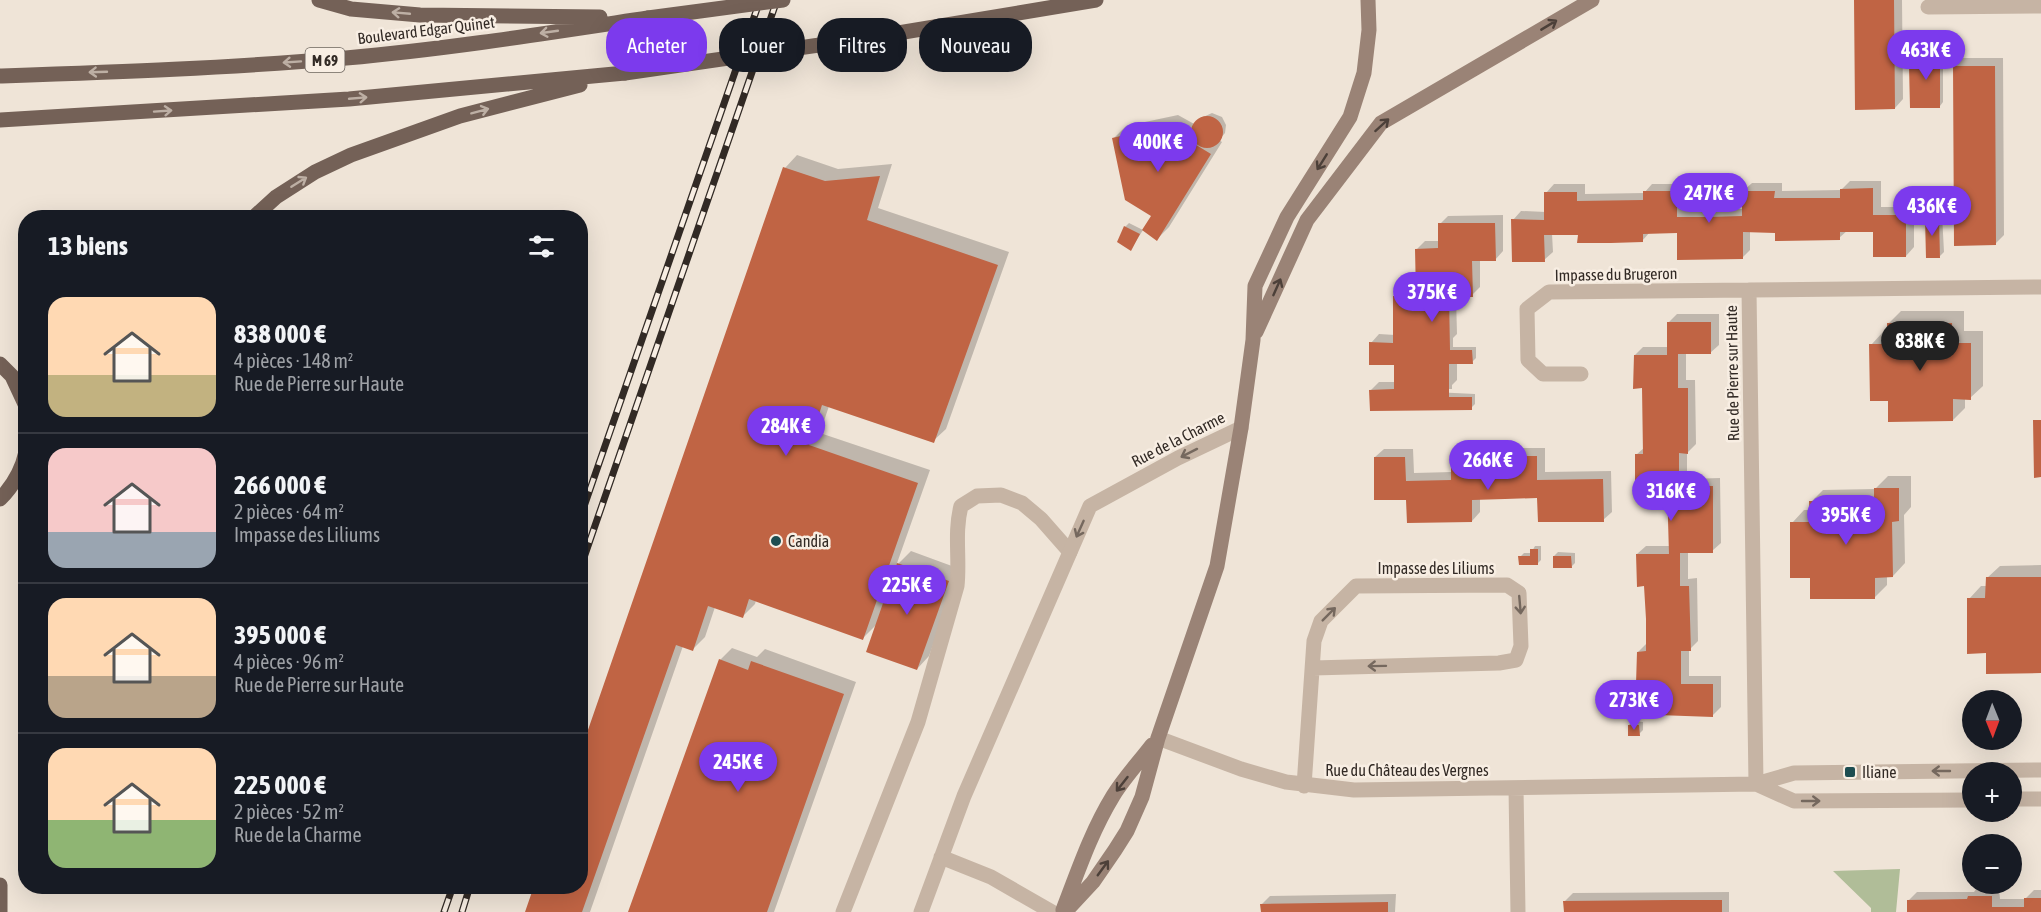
<!DOCTYPE html>
<html lang="fr">
<meta charset="utf-8">
<style>
:root{--surface:#171b24;--page:#242831;--text:#f1f3f6;--muted:#9ea1a6;--line:#363941;--accent:#7c3aed}
body{margin:0;font-family:"Asap Condensed",sans-serif;background:var(--page);color:var(--text);height:100vh;display:flex;flex-direction:column;font-size:22px;white-space:nowrap}
*{box-sizing:border-box;margin:0}
p{font-size:20px;color:var(--muted)}
.icon{flex:none;width:33px;height:33px;fill:none;stroke:currentColor;stroke-width:2;stroke-linecap:round;stroke-linejoin:round}
.map{position:relative;flex:1;overflow:hidden}
.sheet{position:absolute;left:18px;top:210px;width:570px;height:684px;display:flex;flex-direction:column;background:var(--surface);border-radius:24px;box-shadow:0 6px 24px #0002}
.sheet>*{flex:none}
.guide{position:absolute;left:606px;top:18px;width:570px;height:54px;display:flex;gap:12px}
.needle{width:39px;rotate:179deg}
.fabs{position:absolute;left:1962px;top:690px;display:grid;gap:12px}
.fabs a{display:grid;place-items:center;width:60px;height:60px;border-radius:50%;background:var(--surface);box-shadow:0 6px 24px #0002;font-size:30px}
.price{position:absolute;translate:-50% -51px;padding:0 14px;border-radius:21px;background:var(--accent);color:#fff;font-size:20px;line-height:39px;filter:drop-shadow(0 2px 3px #0008)}
.price::after{content:'';position:absolute;left:50%;top:36px;width:18px;height:14px;margin-left:-9px;background:inherit;clip-path:polygon(0 0,100% 0,50% 100%)}
.price.on{background:#222;color:#fff}
ul{padding:0;list-style:none}
li{display:flex;align-items:center;gap:18px;height:150px;padding:0 30px}
li+li{border-top:2px solid var(--line)}
li span{display:grid;place-items:center;flex:none;width:168px;height:120px;border-radius:18px;color:#555}
li>.icon{margin-inline-start:auto}
span .icon{width:72px;height:72px;fill:#fffc;stroke-width:1}
li b{font-size:26px}
h2{display:flex;justify-content:space-between;align-items:center;height:72px;padding:0 30px;font-size:26px}
.pill{padding:0 21px;border-radius:24px;background:var(--surface);box-shadow:0 6px 24px #0002;font-size:21px;line-height:54px}
.pill.on{background:var(--accent);color:#fff}
.map>svg:first-child{display:block}
</style>
<div class="map">
<svg width="2041" height="912" viewBox="0 0 2041 912">
<rect width="100%" height="100%" fill="#efe4d7"/>
<!-- green -->
<path fill="#b0bd98" d="M1900,869L1896,912H1871V908L1833,871Z"/>
<!-- shadow -->
<path fill="#0003" d="M1856,0H1902L1903,99L1895,108Z
M1930,42H1943V102L1940,106L1911,67L1914,63H1927L1926,46Z
M1963,58H2003L2004,235L1995,244L1954,67Z
M1212,113L1222,117L1226,125L1225,133L1219,140L1222,142L1169,227L1157,239L1153,216L1113,139L1126,126L1178,115L1196,125L1201,118Z
M797,155L838,169L892,164L878,208L1009,252L946,429L933,441L829,406L820,433L930,470L896,566L911,551L960,569L929,656L917,669L877,624L863,638L756,600L755,604L743,616L715,607L705,637L693,649L683,646L590,912H527L580,886L785,168Z
M1850,181H1881V207H1914V247L1906,256L1875,230H1848L1839,238L1776,231H1750V250L1742,258L1679,232H1650L1642,241L1579,233L1552,234L1553,252L1544,260L1513,220L1521,211L1546,212V193L1554,184H1585V194L1644,193L1652,184H1684V209H1744L1743,191L1752,183H1782V191L1841,190Z
M1930,214H1942L1944,252L1940,256L1926,218Z
M1503,215V251L1495,260H1480V287L1472,295L1456,296L1457,334L1453,338V347H1476V358L1472,362H1457V380L1452,385V389H1434V392L1475,394V404L1471,408L1371,390L1379,382H1396L1395,363L1371,343L1379,334L1395,335L1394,296L1402,288H1418L1417,249L1425,241H1440V224L1448,216Z
M1129,223L1143,230L1131,249L1125,227Z
M1901,311H1964V331H1983V386L1970,398H1965V408L1953,420L1889,399L1871,345L1883,332H1889L1888,324Z
M1677,314H1719V345L1710,353H1686V380H1695L1696,444L1687,453V479L1720,478L1721,543L1712,551L1688,552V579L1697,578L1698,641L1689,650V676H1721V707L1713,715L1659,685L1638,652L1647,643L1646,585L1637,554L1646,546H1670L1669,485L1636,455L1645,447L1644,387L1635,355L1643,347H1669V322Z
M1481,448H1545V472L1611,471L1612,512L1603,520L1539,497L1480,498V512L1472,521L1408,499L1375,457L1384,449H1413L1414,473L1452,472V465L1461,456H1473Z
M1888,476H1911V507L1904,515L1905,563L1893,576H1887V585L1874,598L1811,577L1792,523L1804,510H1811V502L1823,490L1875,489Z
M1535,546H1541V560L1537,564L1520,557L1524,553H1531Z
M1558,552L1575,553V563L1571,567L1554,556Z
M2041,565V672L1987,652L1969,599L1981,586H1987V578L2000,566Z
M732,648L757,657L765,649L856,682L774,912H630L720,660Z
M1633,721L1643,722V730L1639,734L1629,725Z
M1991,812H2011V813L2008,816H1990Z
M1977,888H1999L2000,899H2025L2034,890H2041V912H1909V900L1917,892H1974Z
M1729,892V912H1565V901L1573,893Z
M1396,894L1395,912H1262V904L1270,896Z"/>
<!-- building -->
<path fill="#c06444" d="M1854,0H1894L1895,109L1855,110Z
M1940,45V108H1910L1909,66H1925V46Z
M1953,66H1995L1996,245L1954,246Z
M1191 132a16 16 0 1 1 32 0a16 16 0 1 1-32 0Z
M1165,126L1211,154L1157,241L1142,230L1151,216L1125,200L1112,138Z
M783,167L825,181L880,176L867,220L998,265L934,443L822,405L809,445L918,483L863,640L749,599L743,618L708,606L693,651L676,645L582,912H525L534,886H580V753Z
M1873,188V215H1906V257H1873V232H1840V240L1775,241V233L1743,232V259L1677,260V233L1643,234V242L1611,243H1577L1578,235H1544L1545,262H1512L1511,219L1544,220V192H1577V201L1643,200V191H1677V217H1709L1742,216V191H1775L1774,198H1840V189Z
M1925,217H1939L1940,258H1926Z
M1438,223H1495L1496,261H1472L1473,297H1449L1450,350H1472L1473,364H1449V397H1472V410L1370,411L1369,390L1394,389V365H1369V342L1393,343V296L1416,295L1415,249L1438,248Z
M1124,226L1140,234L1131,251L1117,242Z
M1667,322H1711V354H1678V388H1688V454L1679,453V486H1713V553H1680V586H1689L1691,651H1681V684H1713V717L1658,715L1657,684H1636L1637,652L1646,651V619L1644,586L1637,587L1636,554H1669L1667,486L1635,487V454H1643L1642,388L1633,389L1634,355H1667Z
M1887,323H1952L1953,343H1971V400L1953,399V421L1888,422V401H1870L1869,344H1887Z
M2033,420H2041V477L2034,478Z
M1471,456H1537V480L1603,479L1604,522H1538L1537,498L1505,499L1472,500V522L1407,523L1406,500H1374V457H1405L1406,481L1451,480V464H1472Z
M1874,488H1899V521L1892,522L1893,577L1875,578V599H1810V578H1790V522H1810L1809,501H1874Z
M1530,549H1538V565H1519L1518,556H1530Z
M1553,556H1571L1572,568H1553Z
M897,563L949,581L917,670L866,652Z
M1986,577H2041V673L1986,674V653L1967,654V598H1985Z
M719,659L748,670L751,661L844,694L767,912H628Z
M1628,725H1639L1640,736H1628Z
M1989,812H2008V818H1989Z
M1968,896H1992V907H2024V898H2041V912H1907V900L1967,899Z
M1673,900H1722V912H1564L1563,901Z
M1388,902V912H1261L1260,904Z"/>
<g fill="none" stroke-linecap="round" stroke-linejoin="round">
<!-- service -->
<path stroke="#c6b4a4" stroke-width="15" d="M843,912L918,722L957,586C960,559 954,533 961,506L977,496L1001,495L1022,503L1041,519L1070,552"/>
<!-- minor -->
<path stroke="#c6b4a4" stroke-width="15" d="M1928,7L2041,6
M1581,374H1543L1528,360L1527,309L1549,292L1749,290
M1158,738L1241,769L1286,782L1354,790L1756,784L1794,773L2041,770
M1756,784L1749,290L2041,287
M1756,784L1794,801L1972,800
M1304,786L1314,641L1321,621L1356,586L1507,585L1519,593L1521,646L1516,660L1499,663L1313,668
M1516,788L1518,912
M2012,799H2041"/>
<!-- tertiary -->
<path stroke="#c6b4a4" stroke-width="15" d="M941,857L991,877L1052,912
M921,912L964,796L1090,506L1178,458L1241,428"/>
<!-- secondary -->
<path stroke="#9a8376" stroke-width="15" d="M1256,332L1307,220L1381,123L1592,0
M1063,910C1078,871 1091,832 1113,796C1124,778 1139,762 1152,745
M1065,912L1093,882L1115,850L1127,831L1142,797L1158,738L1217,566L1241,428L1253,340L1255,286L1287,217L1350,117L1364,73L1369,30L1368,0"/>
<!-- primary -->
<path stroke="#746157" stroke-width="15" d="M319,0L351,9L420,15L600,17
M868,38L1096,0
M0,76C115,72 231,68 346,58C447,49 548,33 648,18
M0,120L349,99L625,73
M253,218L276,197L315,172L351,155L460,116L580,85
M0,364L12,376L26,406
M0,499C13,486 22,470 26,452
M0,885V912"/>
<!-- rail casing -->
<g stroke="#322a25" stroke-width="7">
<path id="rail" d="M580,518L760,0
M580,569L777,0
M444,912L453,886
M462,912L470,886"/>
</g>
<!-- rail -->
<use href="#rail" stroke="#f8eee3" stroke-width="4.5" stroke-dasharray="14" stroke-linecap="butt"/>
<!-- primary-bridge -->
<path stroke="#746157" stroke-width="15" d="M648,18L783,0
M625,73L868,38"/>
</g>
<!-- one-way arrows -->
<defs><path id="oneway-shaft" d="M-6 0H5M1.5-3L5.5 0L1.5 3" fill="none" stroke-width="1.6" stroke-linecap="round" stroke-linejoin="round" transform="scale(1.5)"/></defs>
<g stroke="#bdafa4">
<use href="#oneway-shaft" transform="translate(401 13) rotate(-175)"/>
<use href="#oneway-shaft" transform="translate(549 32) rotate(172)"/>
<use href="#oneway-shaft" transform="translate(292 62) rotate(176)"/>
<use href="#oneway-shaft" transform="translate(98 72) rotate(178)"/>
<use href="#oneway-shaft" transform="translate(358 98) rotate(-5)"/>
<use href="#oneway-shaft" transform="translate(163 111) rotate(-4)"/>
<use href="#oneway-shaft" transform="translate(480 111) rotate(-15)"/>
<use href="#oneway-shaft" transform="translate(299 182) rotate(-32)"/>
</g>
<g stroke="#4c4039">
<use href="#oneway-shaft" transform="translate(1549 25) rotate(-31)"/>
<use href="#oneway-shaft" transform="translate(1382 125) rotate(-42)"/>
<use href="#oneway-shaft" transform="translate(1322 162) rotate(122)"/>
<use href="#oneway-shaft" transform="translate(1277 287) rotate(-66)"/>
<use href="#oneway-shaft" transform="translate(1122 784) rotate(128)"/>
<use href="#oneway-shaft" transform="translate(1103 868) rotate(-54)"/>
</g>
<g stroke="#75685e">
<use href="#oneway-shaft" transform="translate(1189 453) rotate(153)"/>
<use href="#oneway-shaft" transform="translate(1080 529) rotate(114)"/>
<use href="#oneway-shaft" transform="translate(1520 605) rotate(85)"/>
<use href="#oneway-shaft" transform="translate(1329 614) rotate(-45)"/>
<use href="#oneway-shaft" transform="translate(1377 666) rotate(179)"/>
<use href="#oneway-shaft" transform="translate(1941 771) rotate(180)"/>
<use href="#oneway-shaft" transform="translate(1811 801)"/>
</g>
<!-- markers -->
<g fill="#1d4d51" stroke="#f8eee3" stroke-width="2">
<circle cx="776" cy="541" r="6"/>
<rect x="1844" y="766" width="12" height="12" rx="3"/>
</g>
<g text-anchor="middle" dominant-baseline="central" stroke-width="5" stroke-linejoin="round" paint-order="stroke">
<!-- shield labels -->
<rect fill="#f8eee3" stroke="#6d655e" stroke-width="1.5" x="305.5" y="48" width="39" height="24" rx="4.5"/>
<g font-size="15" font-weight="bold" fill="#322a25">
<text x="325" y="60">M 69</text>
</g>
<!-- street labels -->
<g font-size="16" fill="#322a25" stroke="#f8eee3">
<text transform="translate(426 30) rotate(-7)">Boulevard Edgar Quinet</text>
<text transform="translate(1616 274) rotate(-1)">Impasse du Brugeron</text>
<text transform="translate(1732 373) rotate(-91)">Rue de Pierre sur Haute</text>
<text transform="translate(1178 439) rotate(-27)">Rue de la Charme</text>
<text x="1436" y="568">Impasse des Liliums</text>
<text x="1407" y="770">Rue du Château des Vergnes</text>
</g>
<!-- poi labels -->
<g font-size="16" fill="#322a25" stroke="#f8eee3" text-anchor="start">
<text x="788" y="541">Candia</text>
<text x="1862" y="772">Iliane</text>
</g>
</g>
</svg>
<div class="fabs">
<a><svg class="needle" viewBox="-14 -14 28 28"><path d="M0-13l5 13h-10z" fill="#e53935"/><path d="M0 13l5-13h-10z" fill="#9ea1a6"/></svg></a>
<a>+</a>
<a>−</a>
</div>
<b class="price" style="left:1926px;top:81px">463K €</b>
<b class="price" style="left:1158px;top:173px">400K €</b>
<b class="price" style="left:1709px;top:224px">247K €</b>
<b class="price" style="left:1932px;top:237px">436K €</b>
<b class="price" style="left:1432px;top:323px">375K €</b>
<b class="price on" style="left:1920px;top:372px">838K €</b>
<b class="price" style="left:786px;top:457px">284K €</b>
<b class="price" style="left:1488px;top:491px">266K €</b>
<b class="price" style="left:1671px;top:522px">316K €</b>
<b class="price" style="left:1846px;top:546px">395K €</b>
<b class="price" style="left:907px;top:616px">225K €</b>
<b class="price" style="left:1634px;top:731px">273K €</b>
<b class="price" style="left:738px;top:793px">245K €</b>
<div class="guide">
<a class="pill on">Acheter</a>
<a class="pill">Louer</a>
<a class="pill">Filtres</a>
<a class="pill">Nouveau</a>
</div>
<section class="sheet">
<h2>13 biens<svg class="icon" aria-label="filters" viewBox="0 0 24 24"><path d="M4 7h16M4 17h16"/><circle cx="9" cy="7" r="2"/><circle cx="15" cy="17" r="2"/></svg></h2>
<ul>
<li><span style="background:linear-gradient(#ffd9b3 65%,#c2b280 0)"><svg class="icon" aria-label="home" viewBox="0 0 24 24"><path d="M3 11l9-7 9 7M6 9v11h12V9"/></svg></span><div><b>838 000 €</b><p>4 pièces · 148 m²</p><p>Rue de Pierre sur Haute</p></div></li>
<li><span style="background:linear-gradient(#f6c9c9 70%,#9aa5b1 0)"><svg class="icon" aria-label="home" viewBox="0 0 24 24"><path d="M3 11l9-7 9 7M6 9v11h12V9"/></svg></span><div><b>266 000 €</b><p>2 pièces · 64 m²</p><p>Impasse des Liliums</p></div></li>
<li><span style="background:linear-gradient(#ffd9b3 65%,#b9a48a 0)"><svg class="icon" aria-label="home" viewBox="0 0 24 24"><path d="M3 11l9-7 9 7M6 9v11h12V9"/></svg></span><div><b>395 000 €</b><p>4 pièces · 96 m²</p><p>Rue de Pierre sur Haute</p></div></li>
<li><span style="background:linear-gradient(#ffd9b3 60%,#8fb573 0)"><svg class="icon" aria-label="home" viewBox="0 0 24 24"><path d="M3 11l9-7 9 7M6 9v11h12V9"/></svg></span><div><b>225 000 €</b><p>2 pièces · 52 m²</p><p>Rue de la Charme</p></div></li>
</ul>
</section>
</div>
